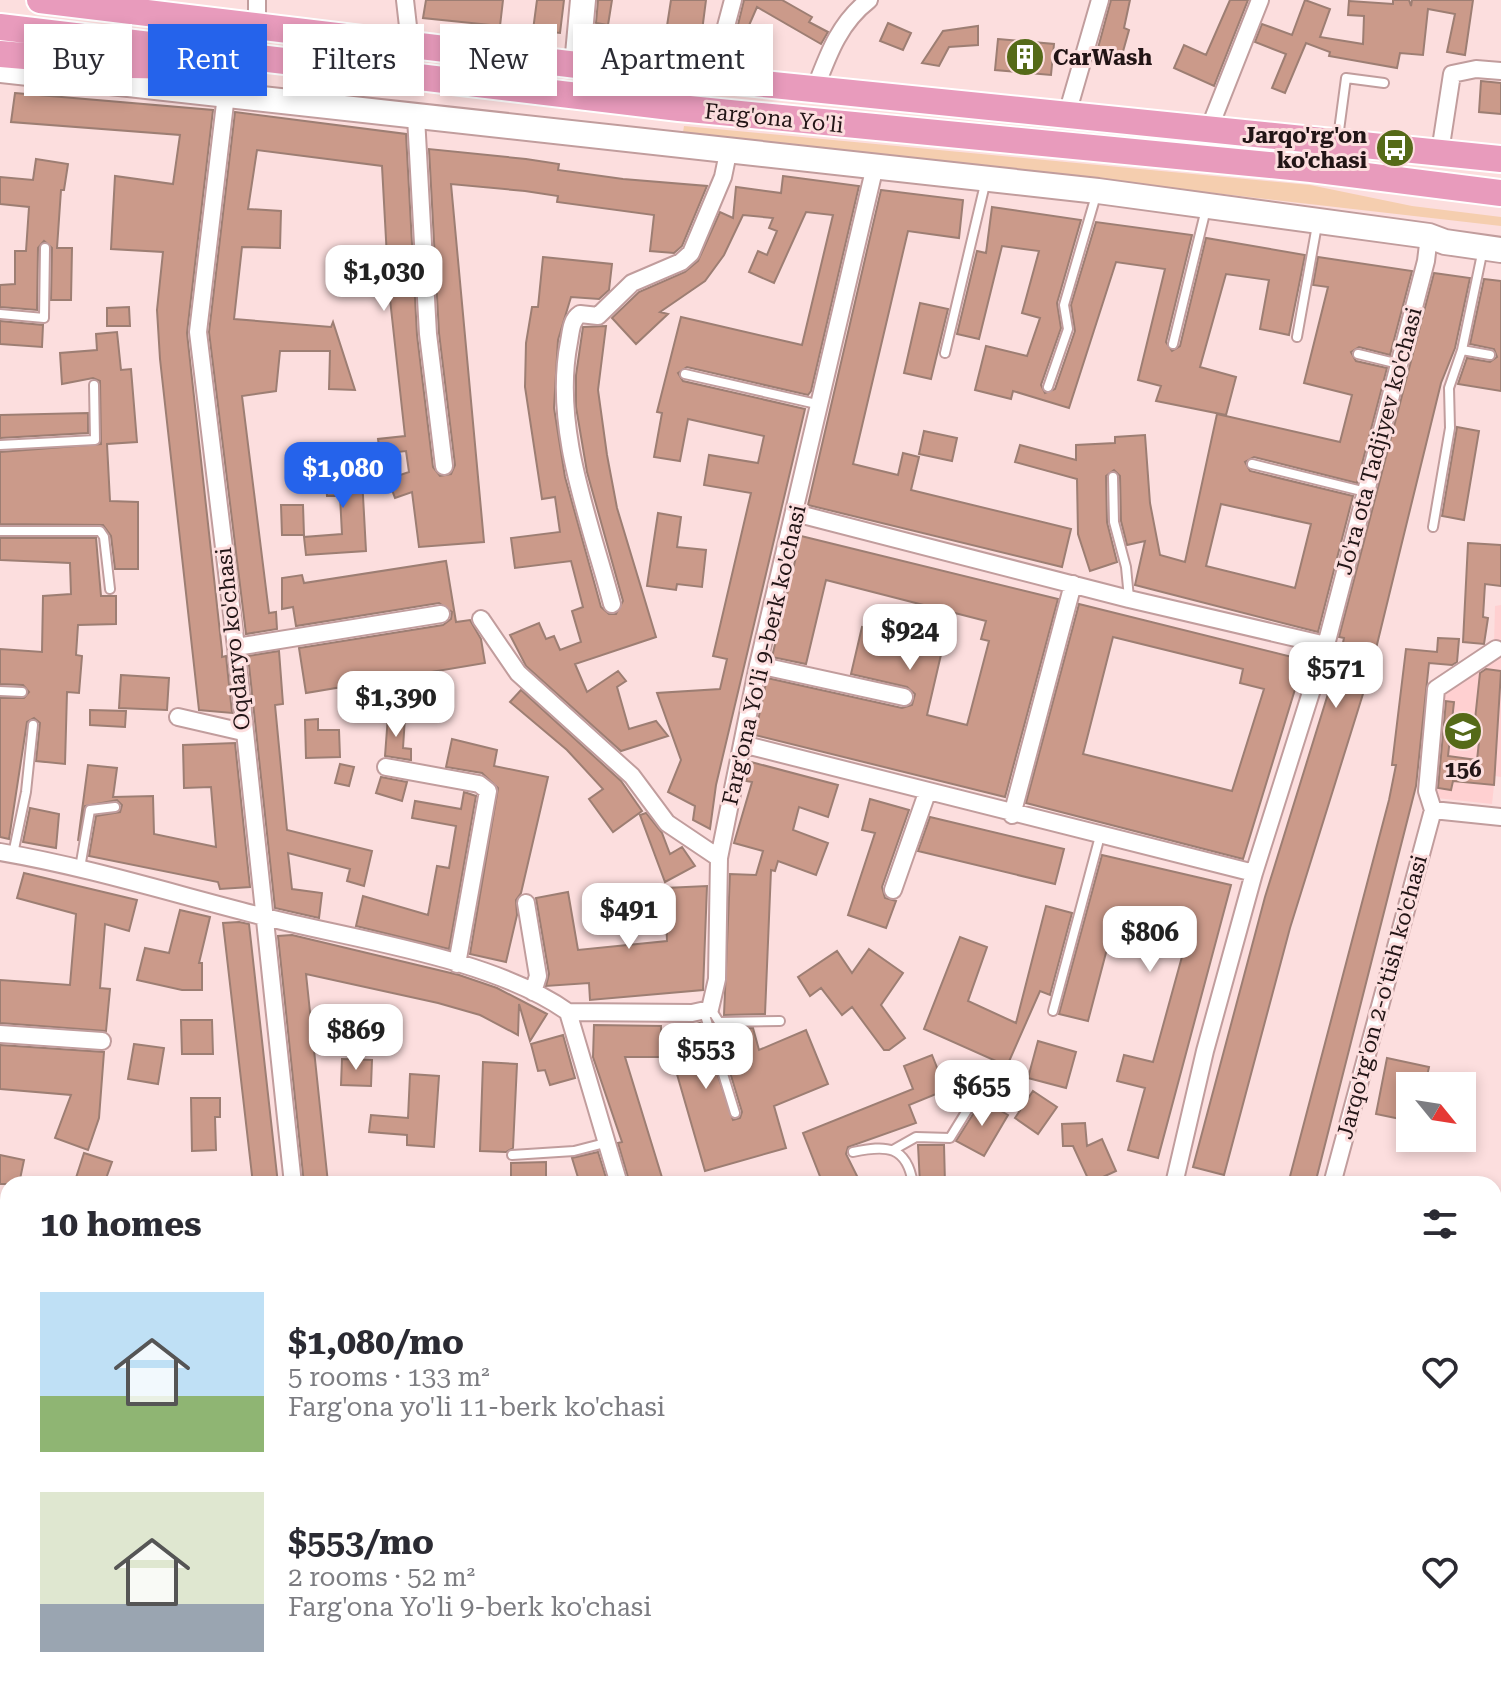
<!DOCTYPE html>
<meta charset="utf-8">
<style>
:root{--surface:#fff;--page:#f2f2f3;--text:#2b2b33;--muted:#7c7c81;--accent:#2563eb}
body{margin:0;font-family:"Roboto Serif",serif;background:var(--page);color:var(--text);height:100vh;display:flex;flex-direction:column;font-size:30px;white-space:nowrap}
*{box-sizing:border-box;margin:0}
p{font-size:26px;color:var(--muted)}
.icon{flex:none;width:44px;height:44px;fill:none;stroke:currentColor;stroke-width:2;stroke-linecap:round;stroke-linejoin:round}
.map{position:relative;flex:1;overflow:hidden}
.sheet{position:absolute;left:0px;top:1176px;width:1502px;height:514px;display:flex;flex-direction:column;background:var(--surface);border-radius:24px 24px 0 0;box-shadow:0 4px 12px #0003}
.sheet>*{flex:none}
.hud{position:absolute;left:24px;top:24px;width:800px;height:72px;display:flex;gap:16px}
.needle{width:52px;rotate:120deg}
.fabs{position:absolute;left:1396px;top:1072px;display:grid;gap:16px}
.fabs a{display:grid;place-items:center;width:80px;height:80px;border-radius:0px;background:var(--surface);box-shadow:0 4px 12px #0003;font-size:40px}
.price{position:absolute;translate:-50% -68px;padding:0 18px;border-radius:16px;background:#fff;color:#222;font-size:26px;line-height:52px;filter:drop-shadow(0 2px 4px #0008)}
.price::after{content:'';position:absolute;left:50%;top:48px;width:24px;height:18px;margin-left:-12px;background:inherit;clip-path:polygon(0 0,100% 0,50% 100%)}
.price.current{background:var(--accent);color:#fff}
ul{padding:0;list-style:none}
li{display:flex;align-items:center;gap:24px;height:200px;padding:0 40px}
li span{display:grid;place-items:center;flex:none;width:224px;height:160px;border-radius:0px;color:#555}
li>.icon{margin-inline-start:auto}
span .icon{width:96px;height:96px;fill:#fffc;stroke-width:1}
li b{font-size:34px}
h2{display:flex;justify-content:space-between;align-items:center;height:96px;padding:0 40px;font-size:34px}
.tag{padding:0 28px;border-radius:0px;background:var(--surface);box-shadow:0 4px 12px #0003;font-size:28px;line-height:72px}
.tag.current{background:var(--accent);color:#fff}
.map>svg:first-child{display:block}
</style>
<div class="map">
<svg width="1501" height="1689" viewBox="0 0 1501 1689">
<rect width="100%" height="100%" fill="#fcdede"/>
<!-- built -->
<path fill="#ffd0d1" d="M1501,605V777L1495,776L1492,804L1418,796L1431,686L1494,644L1495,606Z
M1441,1682L1445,1689H1176L1123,1683Z"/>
<!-- green -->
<path fill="#f5ceaf" d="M684,126L1310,185L1412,206L1501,217V226L683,132Z"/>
<!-- building -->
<path fill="#cb9a8a" stroke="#9d7e73" stroke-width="2" fill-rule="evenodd" d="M426,0H503L500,26L423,18Z
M537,0H564L560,33L533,30Z
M598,0H612L608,25L596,23Z
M671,0H706L702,31L667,26Z
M744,0H782L812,17L809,22L828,32L821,44L757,7L744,37L736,33Z
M1111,0H1130L1124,28L1129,30L1122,55L1098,48Z
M1230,0H1248L1214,86L1174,68L1184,45L1206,55Z
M1305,0L1330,9L1320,37L1363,44L1364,16L1348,15L1349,1L1393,4V0H1409L1411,6L1412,0H1473L1465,55L1447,52L1455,14L1428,9L1423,55L1400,53L1397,68L1329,56L1330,52L1306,43L1285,93L1272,88L1286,54L1255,42L1262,24L1292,35Z
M888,23L911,33L903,50L880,41Z
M978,26V45L949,47L939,66L922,63L943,31Z
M998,39L1054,44L1051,75L995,70Z
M1481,81L1501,83V114L1479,112Z
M15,93L213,110L187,333L222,651V657L226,656L232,713L199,710L160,359L157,310L163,252L111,249L115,176L173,184L180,135L11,122Z
M235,112L406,134L417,335L433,467L440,476L451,474L455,465L439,333L429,149L526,159L559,164L558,170L623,179L707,186L682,246L674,253L650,251L654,215L557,202L558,196L525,191L451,184L484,542L419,547L412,492L395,498L388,479L409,472L406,451L380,454L378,439L405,436L389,290L339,296L338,282L388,276L382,166L257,150L248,209L281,211L280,248L242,247L234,319L331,327L333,322L355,390L329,389L330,351H280L276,391L242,396L269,613L276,612L277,629L246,634L209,332Z
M36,159L68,164L64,190H61L57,248H72L71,300H51L52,248L44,241L38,248L37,310L0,307V285L15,284V251H26L29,207L0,204V177L33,180Z
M783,176L859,186L811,391L808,395L687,367L678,373L683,381L805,409L716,785L710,829L693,820L695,806L668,792L681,760L657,693L720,689L727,659L713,656L751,493L704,485L709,455L758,463L764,436L688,419L680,461L654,457L662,413L657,412L681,317L802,345L833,215L806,212L774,283L749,272L758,251L767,255L777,231L769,228L773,218L743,215L724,255L705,281L660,312L668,314L636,344L612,318L639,292L685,272L698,261L720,212L733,218L736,187L781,193Z
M881,190L963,200L959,238L908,231L853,464L898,475L903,453L919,457L911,490L1071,529L1062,567L808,505Z
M992,207L1081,220L1057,303L1061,328L1041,385L1045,393L1055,389L1075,331L1071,305L1096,222L1192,235L1166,342L1172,351L1180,346L1206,238L1305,255L1289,335L1260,329L1269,280L1226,274L1200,367L1236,377L1226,415L1156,401L1161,386L1138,380L1165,269L1116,262L1069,408L1013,391L1011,399L975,390L986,346L1027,356L1040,318L1022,313L1039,251L1002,246L979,339L957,334L977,251L986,253Z
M543,257L612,264L609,290L599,299L571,297L558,340L554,408L565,477L601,607L609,614H616L623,601L587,472L576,407V375L583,327L606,326L598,390L607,455L617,508L656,637L575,664L587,692L618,671L626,681L617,687L629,729L656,721L668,736L621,751L526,666L510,635L539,623L546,639L554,636L560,650L581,642L572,611L583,607L571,561L515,568L511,538L560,532L555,497L542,499L525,387L526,343L532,307H538Z
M1318,257L1412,271L1390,355L1359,347L1351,352L1356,361L1387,368L1357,483L1254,457L1245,462L1250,471L1353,496L1318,632L1135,585L1145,541L1127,545L1121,521L1120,476L1114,470L1106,476L1107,522L1117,562L1090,571L1078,534L1077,479L1015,462L1020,445L1076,460V445L1115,443V437L1145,435L1150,503L1160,555L1185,562L1217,414L1340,442L1352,395L1304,383L1328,287L1313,285ZM1221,504L1311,524L1295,588L1206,566Z
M1434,273L1470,278L1455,348L1441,383L1372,665L1290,928L1224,1175L1193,1167L1265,897L1341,652L1344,638L1339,637Z
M1484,279L1501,281V391L1458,384L1467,358L1490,362L1497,357L1494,349L1470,344Z
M920,303L948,309L931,379L904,373Z
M129,307L130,326H107V308Z
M0,321L43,325L42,347L0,344Z
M117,332L121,370L131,369L137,442L107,444L110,501L138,502V569H115L111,536L103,525L0,524V452L101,444L100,381L93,378L62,384L60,353L97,350L96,334Z
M88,413V433L0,438V415Z
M1457,427L1479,431L1464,520L1442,516Z
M924,431L957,438L952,461L919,454Z
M361,459L366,551L306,555L304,537L342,534L340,496H327L325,461Z
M281,505H303L304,535H282Z
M658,513L681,517L677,547L706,550L702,587L677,584L676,590L647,586Z
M801,536L1058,599L1005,797L755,735L767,678L902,708L912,705L915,694L907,687L851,674L862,627L943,646L927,715L967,725L989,641L981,639L986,621L826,580L806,664L772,657Z
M0,538H96L101,596H116V624L78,625L76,655L82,656L79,693L67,692L65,764L36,761L40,723L34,718L27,722L9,839L0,837V698H24L29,692L23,685L0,684V649L42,652L43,596L71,594L70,563L0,560Z
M1468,543L1501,545V586L1485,584L1483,617L1488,618L1484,644L1463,642Z
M446,561L456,622L470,620L481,639L485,663L306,693L299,648L443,625L451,619L452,612L439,603L296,626L293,607L282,609V578L302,575L304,583Z
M1079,604L1304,660L1243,859L1026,803ZM1113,637L1243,669L1240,683L1264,689L1232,791L1083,754Z
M1438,638L1459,639L1457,662L1452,665L1429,663L1416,786L1315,1184H1288L1389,800L1396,765H1392L1406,649L1437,652Z
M279,651L283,704L275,705L287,830L372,851L364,886L347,881L350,869L288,853L292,889L322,893L319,918L275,908L248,656Z
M1486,669L1501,671L1494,785L1453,781L1451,790L1438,788L1446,701L1454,702L1448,756L1477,760L1480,732L1474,729L1480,673Z
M121,675L169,678L167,710L119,708Z
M521,690L621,781L642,811L613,832L589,799L603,789L567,750L510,702Z
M90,710L126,711L125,727L90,725Z
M388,716L405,717L403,748L411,749V760L385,756Z
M318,719V730H339L340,757L306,758L305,720Z
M452,739L497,750L494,766L548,777L521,893L516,900L517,915L506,962L470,954L498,788L482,773L446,767Z
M235,743L250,887L220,889L218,882L89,856L96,816L120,812L122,805L117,800L85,806L78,841L88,765L117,768L113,797L153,796L154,834L216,847L211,787L184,788L183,745Z
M751,762L838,785L828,817L799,807L793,830L828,843L816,875L778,861L775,871L771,870L765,1014L724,1015L730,874L756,875L763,851L734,843L752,782L746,781Z
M340,764L354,767L349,786L335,783Z
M381,777L407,782L402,801L376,793Z
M464,792L476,796L449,949L356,926L363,896L428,915L437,866L449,868L456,826L412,818L415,801L461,809Z
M870,799L909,810L882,887L885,898L896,901L886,928L848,915L875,833L862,830Z
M30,808L59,814L56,848L23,842Z
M646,813L662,833L670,854L682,847L695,866L665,882L640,815Z
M930,817L1064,849L1055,884L918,851Z
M1102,855L1231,885L1158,1158L1128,1150L1145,1088L1117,1081L1124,1055L1153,1062L1191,924L1117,911L1088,1021L1059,1014Z
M24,873L137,900L129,931L105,924L100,988L110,989L106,1031L0,1023V980L70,985L76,914L17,898Z
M707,886L703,990L590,1000L589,983L546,986L549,974L536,898L568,892L578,950L667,941L665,888Z
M1046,906L1072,913L1050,995L1040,991L1007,1066L924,1029L960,937L987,947L968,1001L1016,1023Z
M180,910L210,917L199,963H202V990H182L137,980L145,948L169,953Z
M239,922L249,924L278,1184H253L223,923Z
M292,935L459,975L497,988L547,1014L530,1041L519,1004L518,1035L480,1015L438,1003L306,974L328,1183L304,1184L278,936Z
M869,949L903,973L881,1005L905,1038L889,1050H884L852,1007L842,1015L821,988L810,996L798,977L837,951L852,973Z
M181,1020H212L213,1054H182Z
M700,1023L733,1120L740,1118L742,1112L723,1049V1029L753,1028L759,1050L806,1030L828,1084L774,1106L786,1148L705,1171L672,1057H625L664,1184H630L618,1143L622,1142L593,1057L594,1025L661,1026V1034Z
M563,1035L575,1078L550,1085L545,1070L538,1071L531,1044Z
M1038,1041L1076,1052L1066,1088L1028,1078Z
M134,1044L164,1048L158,1084L128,1079Z
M0,1045L104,1052L99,1118L88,1150L55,1138L71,1095L0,1089Z
M932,1055L946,1090L909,1105L916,1123L848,1147L846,1154L861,1184H823L803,1133L913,1089L904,1066Z
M1387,1058L1429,1067L1425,1086H1410V1121L1376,1114Z
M342,1059L372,1060L371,1086L341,1085Z
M483,1062L517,1064L513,1148L506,1152L480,1151Z
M410,1074L439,1076L434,1147L407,1145V1135L369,1132L371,1115L408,1118Z
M1033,1091L1057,1107L1038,1134L1015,1118Z
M191,1098H220V1117H215L216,1150L192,1151Z
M982,1100L1008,1115L984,1156L956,1141Z
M1085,1123L1087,1146L1102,1139L1116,1171L1090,1183L1073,1146H1063L1062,1124Z
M918,1145H944L945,1184H920Z
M598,1152L608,1184H580L572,1158Z
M84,1153L112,1162L104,1184H74Z
M0,1155L24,1160L19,1184H0Z
M546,1162V1184H511V1163Z"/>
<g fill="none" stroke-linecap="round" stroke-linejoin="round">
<!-- lane casing -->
<g stroke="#c19d9d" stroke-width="12">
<path id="lane" d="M1338,138L1346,78L1384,83
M0,314L44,318L45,248
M1297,337L1317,225
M1173,344L1206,209
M1462,350L1490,355
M945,353L986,180
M1358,354L1399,364
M685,374L821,405
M1048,387L1068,329L1064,305L1097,192
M0,445L95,440L94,385
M1252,464L1366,492
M1113,477L1114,522L1126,567L1129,598
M1433,527L1450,428L1449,388L1462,350L1483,249
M0,531H100L104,537L110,589
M0,691L22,692
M13,854L26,792L33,725
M80,868L90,810L115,807
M711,1009L719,1022L780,1021
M1053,1011L1100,836
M704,1012L735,1113
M893,1150L916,1137L950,1138L987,1078
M853,1152C886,1145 907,1145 913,1184
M512,1155L574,1151L605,1143
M1494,1592L1501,1544
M735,1682L736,1689
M193,1689L194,1682
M475,1689V1682
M655,1689L657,1682"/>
</g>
<!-- street casing -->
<g stroke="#c19d9d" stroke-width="20">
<path id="street" d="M257,0V25
M405,0L410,44
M712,79L733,0
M815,89C828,55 839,23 869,0
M226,95L198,332L236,647L293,1184
M1067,114L1100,0
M416,117L428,334L444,466
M1209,129L1260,0
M1440,152L1452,74L1476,69L1501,71
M795,513L1129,599L1326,645
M612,604C590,521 552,428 569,342C571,331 571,320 580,314L598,316L632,283L681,262L691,253L723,177L728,153
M481,619L518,673L632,776L667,823L719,858
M236,647L441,614
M758,665L904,697
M178,717L243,732
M742,744L1254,873
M386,767L479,784L488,791L457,964
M1433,810L1501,817
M1012,815L1073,584
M0,852C88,867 174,894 261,916C351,939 493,958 568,1012L619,1184
M893,890L927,793
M526,903L538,976L533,992
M568,1012L692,1013L710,1009L717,979L719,858L758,665L875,166
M0,1034L102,1041
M1174,1184L1205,1051L1254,873L1326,645L1426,261L1429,236
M1332,1184L1433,810L1427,791L1436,689L1496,649
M0,1383H8
M1494,1415L1501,1416
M0,1645L8,1646
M399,1689L400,1682
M1101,1689L1102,1682"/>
</g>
<!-- secondary casing -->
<g stroke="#c19d9d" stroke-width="28">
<path id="secondary" d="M577,65L583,0
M0,70L1098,191L1429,236L1445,242L1501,250"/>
</g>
<!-- primary casing -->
<g stroke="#fff" stroke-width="30">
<path id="primary" d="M40,0L577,65L1501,159
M0,27L679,108L1311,169L1501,193
M0,54L130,65L192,66"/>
</g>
<!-- path -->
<path stroke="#b09899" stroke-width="3" stroke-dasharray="6 6" stroke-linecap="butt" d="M553,1689L554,1682"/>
<!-- lane -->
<use href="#lane" stroke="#fff" stroke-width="8"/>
<!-- street -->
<use href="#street" stroke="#fff" stroke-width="16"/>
<!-- secondary -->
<use href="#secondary" stroke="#fff" stroke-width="24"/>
<!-- primary -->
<use href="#primary" stroke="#e89bbc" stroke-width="26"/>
</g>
<!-- icons -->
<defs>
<g id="building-disc" transform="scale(2)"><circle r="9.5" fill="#556a18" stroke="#fcdede"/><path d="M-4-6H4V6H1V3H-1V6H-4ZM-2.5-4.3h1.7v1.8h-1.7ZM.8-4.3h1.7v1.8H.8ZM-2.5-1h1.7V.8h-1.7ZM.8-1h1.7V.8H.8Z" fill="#fff"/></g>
<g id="bus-disc" transform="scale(2)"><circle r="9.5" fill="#556a18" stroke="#fcdede"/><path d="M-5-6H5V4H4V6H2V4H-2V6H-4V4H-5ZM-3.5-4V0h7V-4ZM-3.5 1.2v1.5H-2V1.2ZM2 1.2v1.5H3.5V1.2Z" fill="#fff"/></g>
<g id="school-disc" transform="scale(2)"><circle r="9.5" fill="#556a18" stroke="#fcdede"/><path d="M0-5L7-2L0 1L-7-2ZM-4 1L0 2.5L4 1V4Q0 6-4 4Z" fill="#fff"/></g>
</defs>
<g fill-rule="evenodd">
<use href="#building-disc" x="1025" y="57"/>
<use href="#bus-disc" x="1395" y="148"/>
<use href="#school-disc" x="1463" y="731"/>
</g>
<g text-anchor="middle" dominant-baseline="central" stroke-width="6" stroke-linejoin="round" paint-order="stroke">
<!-- poi labels -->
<g font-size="22" font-weight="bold" fill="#221516" stroke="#fcdede" text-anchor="start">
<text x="1053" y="57">CarWash</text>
<text x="1367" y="135" text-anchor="end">Jarqo'rg'on<tspan x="1367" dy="25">ko'chasi</tspan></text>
<text x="1463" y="769" text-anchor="middle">156</text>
</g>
<!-- street labels -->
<g font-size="22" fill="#221516" stroke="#fcdede">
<text transform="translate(774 118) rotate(6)">Farg'ona Yo'li</text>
<text transform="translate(1379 441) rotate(-75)">Jo'ra ota Tadjiyev ko'chasi</text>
<text transform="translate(233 639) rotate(-96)">Oqdaryo ko'chasi</text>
<text transform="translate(764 655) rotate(-77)">Farg'ona Yo'li 9-berk ko'chasi</text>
<text transform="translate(1382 997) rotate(-75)">Jarqo'rg'on 2-o'tish ko'chasi</text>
</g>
</g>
</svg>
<div class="fabs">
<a><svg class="needle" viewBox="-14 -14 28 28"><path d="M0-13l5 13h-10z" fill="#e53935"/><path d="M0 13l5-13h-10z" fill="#7c7c81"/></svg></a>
</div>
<b class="price" style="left:384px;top:313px">$1,030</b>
<b class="price current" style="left:343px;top:510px">$1,080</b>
<b class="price" style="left:910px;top:672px">$924</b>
<b class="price" style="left:1336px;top:710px">$571</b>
<b class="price" style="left:396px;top:739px">$1,390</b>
<b class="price" style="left:629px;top:951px">$491</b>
<b class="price" style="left:1150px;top:974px">$806</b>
<b class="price" style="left:356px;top:1072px">$869</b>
<b class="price" style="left:706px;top:1091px">$553</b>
<b class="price" style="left:982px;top:1128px">$655</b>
<div class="hud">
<a class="tag">Buy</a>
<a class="tag current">Rent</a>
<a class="tag">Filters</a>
<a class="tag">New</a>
<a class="tag">Apartment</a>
</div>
<section class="sheet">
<h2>10 homes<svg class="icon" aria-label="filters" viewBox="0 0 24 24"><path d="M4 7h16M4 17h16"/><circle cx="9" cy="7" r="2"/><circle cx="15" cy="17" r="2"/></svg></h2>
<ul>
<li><span style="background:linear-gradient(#bfe0f5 65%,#8fb573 0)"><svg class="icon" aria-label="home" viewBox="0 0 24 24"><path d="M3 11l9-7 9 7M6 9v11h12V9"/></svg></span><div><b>$1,080/mo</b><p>5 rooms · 133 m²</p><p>Farg'ona yo'li 11-berk ko'chasi</p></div><svg class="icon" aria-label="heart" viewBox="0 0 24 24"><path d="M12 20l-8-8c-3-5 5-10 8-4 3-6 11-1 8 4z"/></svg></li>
<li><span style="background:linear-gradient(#dfe7d0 70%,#9aa5b1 0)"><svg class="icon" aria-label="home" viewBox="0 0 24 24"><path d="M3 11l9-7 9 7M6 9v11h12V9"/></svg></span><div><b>$553/mo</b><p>2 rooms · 52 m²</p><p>Farg'ona Yo'li 9-berk ko'chasi</p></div><svg class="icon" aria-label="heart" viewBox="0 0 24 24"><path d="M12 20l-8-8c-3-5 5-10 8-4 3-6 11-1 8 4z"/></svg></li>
</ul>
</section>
</div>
